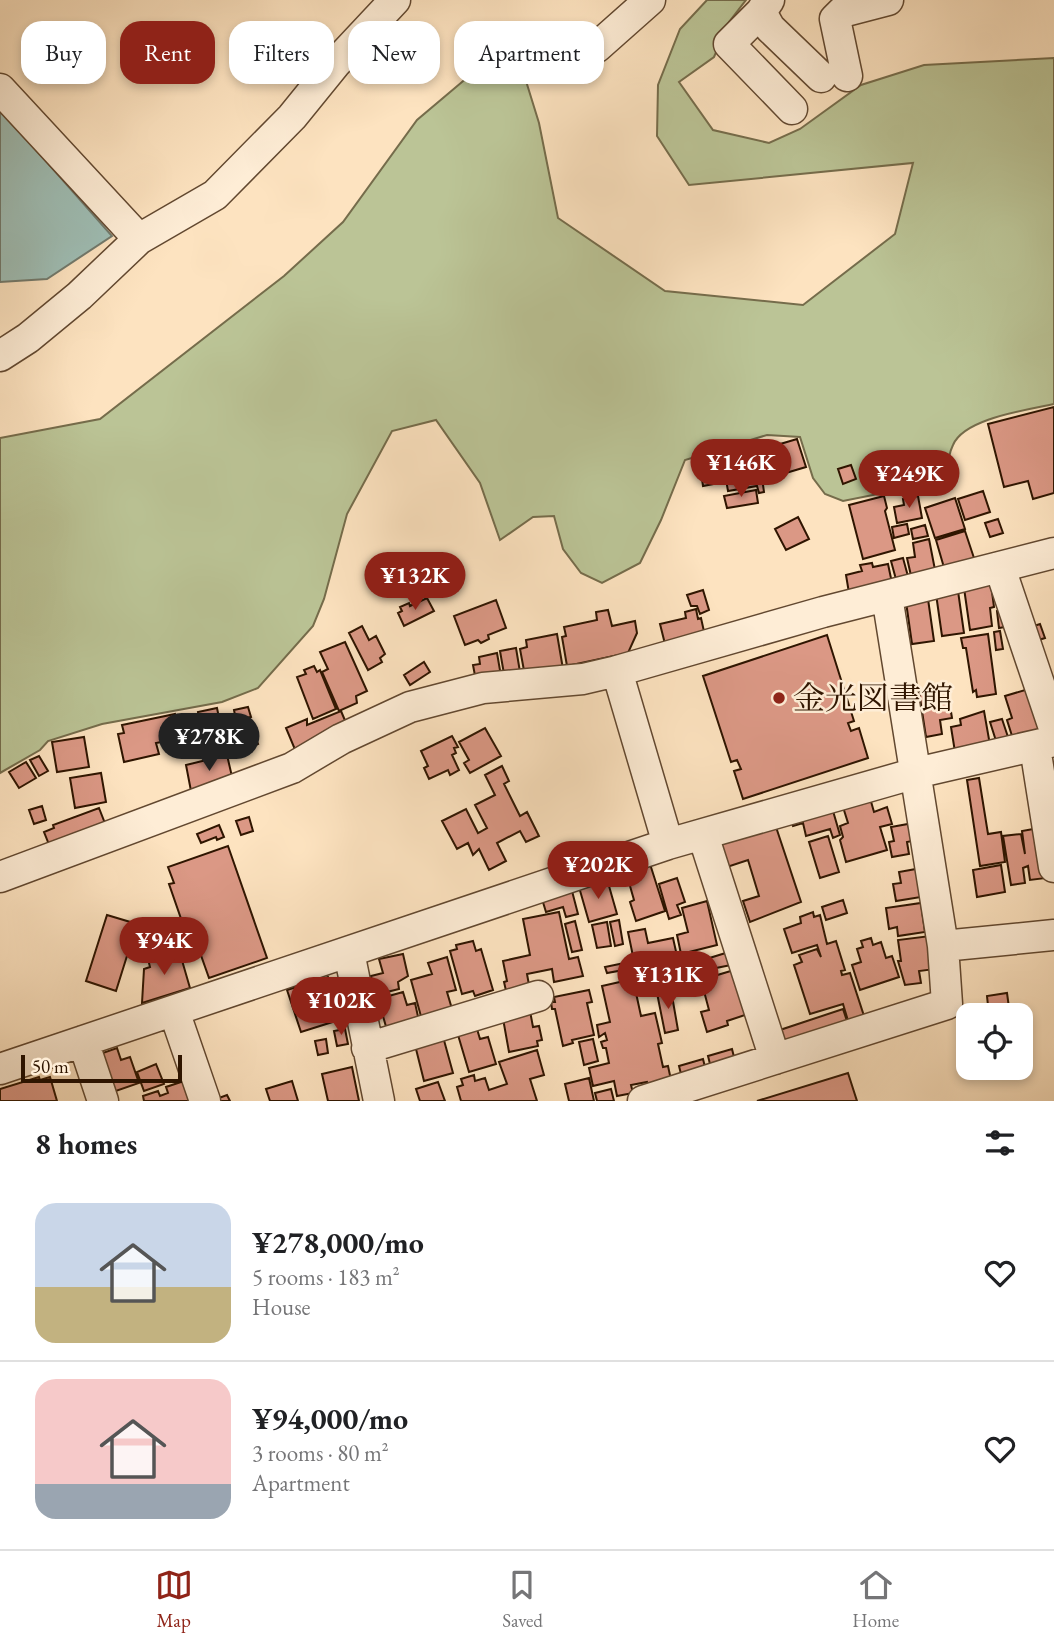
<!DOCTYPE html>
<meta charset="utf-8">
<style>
:root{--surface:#fff;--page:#f6f6f6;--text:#202124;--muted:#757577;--line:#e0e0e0;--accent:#8f2418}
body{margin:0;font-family:"EB Garamond","Noto Serif JP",serif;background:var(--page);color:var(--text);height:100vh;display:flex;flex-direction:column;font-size:26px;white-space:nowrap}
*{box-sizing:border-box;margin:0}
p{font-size:23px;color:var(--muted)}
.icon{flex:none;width:38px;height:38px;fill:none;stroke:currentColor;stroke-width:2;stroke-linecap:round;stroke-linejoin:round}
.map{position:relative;height:1101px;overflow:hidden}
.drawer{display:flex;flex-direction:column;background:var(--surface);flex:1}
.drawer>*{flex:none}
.guide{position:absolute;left:21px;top:21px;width:700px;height:63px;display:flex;gap:14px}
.controls{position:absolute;left:956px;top:1003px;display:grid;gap:14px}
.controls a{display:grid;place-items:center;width:77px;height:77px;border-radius:14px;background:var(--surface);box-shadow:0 4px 10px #0003;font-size:35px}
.scale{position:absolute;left:21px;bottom:18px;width:161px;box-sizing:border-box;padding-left:7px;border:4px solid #2f1500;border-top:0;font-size:19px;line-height:24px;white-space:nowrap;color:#2f1500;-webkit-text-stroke:5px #feedd6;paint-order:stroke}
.price{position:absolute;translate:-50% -60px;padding:0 16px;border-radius:24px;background:var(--accent);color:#fff;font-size:23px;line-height:46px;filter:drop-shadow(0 2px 4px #0008)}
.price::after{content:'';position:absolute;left:50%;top:42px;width:21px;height:16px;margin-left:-10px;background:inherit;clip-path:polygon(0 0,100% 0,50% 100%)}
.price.selected{background:#222;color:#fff}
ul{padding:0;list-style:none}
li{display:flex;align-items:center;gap:21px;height:175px;padding:0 35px}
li+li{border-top:2px solid var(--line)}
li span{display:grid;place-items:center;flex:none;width:196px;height:140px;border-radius:21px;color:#555}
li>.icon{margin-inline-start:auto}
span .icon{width:84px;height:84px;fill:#fffc;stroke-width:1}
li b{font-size:30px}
h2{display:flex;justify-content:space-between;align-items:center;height:84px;padding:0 35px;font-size:30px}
.pill{padding:0 24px;border-radius:21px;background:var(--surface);box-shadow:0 4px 10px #0003;font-size:24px;line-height:63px}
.pill.selected{background:var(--accent);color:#fff}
.tab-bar{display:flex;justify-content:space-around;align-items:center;height:98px;border-top:2px solid var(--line);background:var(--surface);font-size:19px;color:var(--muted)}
.tab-bar a{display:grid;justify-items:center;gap:4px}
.tab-bar .selected{color:var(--accent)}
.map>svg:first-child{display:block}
</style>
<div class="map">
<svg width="1054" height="1101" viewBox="0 0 1054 1101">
<rect width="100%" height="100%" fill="#fde3c0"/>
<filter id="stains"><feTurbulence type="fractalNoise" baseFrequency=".00286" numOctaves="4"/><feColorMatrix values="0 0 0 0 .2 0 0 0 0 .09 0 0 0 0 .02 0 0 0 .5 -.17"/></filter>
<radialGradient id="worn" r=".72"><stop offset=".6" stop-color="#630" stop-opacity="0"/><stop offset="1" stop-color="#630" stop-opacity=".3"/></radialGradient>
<!-- green -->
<path fill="#bbc496" stroke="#756c4b" stroke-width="2" d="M707,0H746L729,22L714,57L679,82L713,130L769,143L800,129L861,85L924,65L1054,58V404C1028,410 964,418 953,445C947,457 947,470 948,483L925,493L888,492L843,501L825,494L813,478L800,437L767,435L685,460L661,520L640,563L602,583L581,573L563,549L554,516L533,517L500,540L480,483L436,420L392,431L347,514L324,599L313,626L258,688L222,702L102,724L48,741L40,750L0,773V438L100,419L284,276L343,222L417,120L513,39L539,123L558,218L665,291L803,305L895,234L913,163L689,185L657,136L658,85L680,29Z"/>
<!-- water -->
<path fill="#9fbeb5" stroke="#727a6d" stroke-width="2" d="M0,109L112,236L47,279L0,282Z"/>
<!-- building -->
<path fill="#db9885" stroke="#2f1500" stroke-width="2" d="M1054,407V493L1033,499L1028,481L1004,487L988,424Z
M797,439L806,467L779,475L770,447Z
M759,456L764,492L759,493L757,486L728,491L723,462Z
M851,465L856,479L843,484L838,469Z
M712,470L714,484L703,486L701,472Z
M756,490L758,503L727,508L724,496Z
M983,491L990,512L965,520L958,499Z
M884,496L887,508L885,511L895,550L863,559L849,505Z
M918,496L922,518L897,523L894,507L904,505L903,499Z
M955,498L965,529L935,538L925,508Z
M798,517L809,539L786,550L775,529Z
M998,519L1003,533L990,537L985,523Z
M907,524L909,534L894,538L892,527Z
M925,525L928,536L913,539L911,529Z
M965,531L975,561L945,571L936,540Z
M929,539L936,575L912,580L907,558L915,557L913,543Z
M903,558L909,580L897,583L891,561Z
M872,563L873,567L888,564L892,583L849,593L846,575L862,571L860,565Z
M991,584L994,607L990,608L992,626L970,630L964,588Z
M703,590L709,610L700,614L697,606H691L687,595Z
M958,591L964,633L942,636L936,594Z
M427,598L434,611L404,626L398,613L402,611L400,607L409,603L410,606Z
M928,599L934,641L912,644L906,602Z
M496,600L506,628L488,635L489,639L481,643L478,640L465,645L454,616Z
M696,609L698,619L701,618L705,636L665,644L660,624L686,618L685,612Z
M608,610L612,626L635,621L637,633L628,653L567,666L562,637L566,636L564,627L597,620L596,612Z
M1003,610L1005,627L999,628L997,611Z
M1040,624L1045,638L1032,642L1028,628Z
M362,626L369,640L376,636L385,654L380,658L382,662L368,670L349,633Z
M1000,631L1003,649L996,650L994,632Z
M557,634L563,669L525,676L520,649L527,647L526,640Z
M988,634L996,694L977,697L976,690L973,692L966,648H963L961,638Z
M827,635L854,721L848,723L851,731L859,728L868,758L743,799L734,771L741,769L737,760L731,762L703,676Z
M345,642L367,691L356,696L357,703L339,711L322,672L328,669L320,652Z
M516,648L520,672L504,674L500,651Z
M497,653L501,676L476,681L473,665L480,664L479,657Z
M424,662L430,672L410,685L404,675Z
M314,666L317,672L320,670L336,709L313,719L297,677L306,674L304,670Z
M947,687L952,718L940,720L942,734L926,737L919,692Z
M1032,688L1045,729L1013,739L1007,720L1012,718L1005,696Z
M248,707L251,717L236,720L234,710Z
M217,708L225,747L187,756L180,723L199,719L198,712Z
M341,711L349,730L296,752L286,728L307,719V725Z
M984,711L990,745L955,752L951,727L961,725L960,719Z
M175,714L181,743L168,746L167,741L156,743L159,754L124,762L118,734L124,733L122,725Z
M1002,719L1009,740L997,744L990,722Z
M248,720L258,744L241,751L231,728Z
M485,728L501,756L470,773L464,763L469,760L459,742Z
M452,736L458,747L454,748L456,753L452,755L459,770L450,775L448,770L429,779L424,768L428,766L421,751Z
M84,737L89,767L57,772L52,742Z
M227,755L233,781L191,791L186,765Z
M39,756L48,771L39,776L30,760Z
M26,762L36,778L19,788L9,772Z
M502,766L509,781L504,784L520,816L527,812L539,836L526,842L520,831L497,843L506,861L489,870L479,849L473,855L468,843L457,849L442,821L466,809L478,833L487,828L475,805L495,795L485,775Z
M101,773L106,802L75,808L70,778Z
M979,778L988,834L1001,832L1005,862L980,866L967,780Z
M870,798L874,812L887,807L892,824L880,827L887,850L846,862L840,840L843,837L840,826L848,823L843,807Z
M42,806L46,820L34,824L29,810Z
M99,808L106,826L50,847L44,832L54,828L53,825Z
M833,811L840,835L833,838L830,829L806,836L803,823L793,826L791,820Z
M249,817L253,831L241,835L236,821Z
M774,821L801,902L750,922L743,901L759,896L748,860L727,867L718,840Z
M908,824L912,841L907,842L909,854L892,857L889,842L894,841L891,827Z
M219,825L224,837L217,840L216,837L201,843L197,834Z
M1039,828L1046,878L1030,880L1028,866L1023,868L1025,883L1011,885L1003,836L1021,834L1025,854L1022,831Z
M828,836L839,872L820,878L809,842Z
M228,846L267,958L209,978L192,930L186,933L169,884L174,883L168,867Z
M650,864L665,911L636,921L630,902L634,900L626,872Z
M1001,865L1005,892L977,897L973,870Z
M916,869L921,897L896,901L893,884L901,883L899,872Z
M677,878L685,902L677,905L681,915L669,919L659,884Z
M607,879L617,914L589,922L579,887Z
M572,891L578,914L566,917L563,907L546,912L542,899Z
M843,900L847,913L826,920L822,907Z
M707,901L717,945L681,954L677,935L688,932L682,908Z
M921,903L925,932L898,936L897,927L889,929L886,908Z
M559,912L569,959L578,957L583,976L554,982L552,969L527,974L529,985L507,995L504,982L507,981L503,961L530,955L523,919Z
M813,912L814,917L820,915L827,944L836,941L845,970L841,971L842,975L850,973L865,1019L849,1024L843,1004L810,1014L794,965L802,962L799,955L817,949L821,957L817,945L792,953L784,929L801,923L800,917Z
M107,915L137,924L116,991L86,981Z
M619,920L623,944L615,946L610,922Z
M575,921L582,950L572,952L565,924Z
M607,922L611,946L597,948L592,925Z
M645,929L648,943L673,938L677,956L667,958V962L607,973L605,967L634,961L628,932Z
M930,936L935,969L919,971L921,983L905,985L898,961H901L898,940Z
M871,938L873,945L881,942L886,958L892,956L899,977L860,990L852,965L861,962L857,949L863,947L861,941Z
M473,941L476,951L481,949L493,990L475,996L473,991L462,994L450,951L457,949L456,945Z
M179,950L190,988L142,1003L144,969L150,967L148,959Z
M732,951L736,964L706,970L703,960Z
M403,954L408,976L398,982L399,989L375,995L371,976L383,973L379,959Z
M447,957L456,990L447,992L452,1009L422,1020L411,980L432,974L428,963Z
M701,960L706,977L674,986L669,969Z
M666,970L669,987L641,993L638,976Z
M734,970L754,1012L727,1021L728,1025L707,1032L701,1012L709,1010L701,980Z
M328,977L342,1019L301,1032L287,990Z
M633,979L641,1016L655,1013L662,1043L658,1044L663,1067L668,1066L671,1080L648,1085L647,1082L631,1085L633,1093L617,1096L614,1081L593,1086L589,1068L609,1063L606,1048H603L601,1042L607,1040L605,1033L599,1037L597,1025L610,1022L602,986Z
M589,990L592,1002L587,1003L594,1035L572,1040L573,1043L563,1046L555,1009H552L551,1002H555L554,997Z
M671,990L678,1030L665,1033L657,993Z
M403,992L407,1005L415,1003L419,1021L387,1030L378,999Z
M1007,993L1010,1015H989L987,996Z
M843,1009L847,1021L781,1043L777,1031Z
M530,1011L533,1027L539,1026L542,1040L537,1041L538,1046L509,1052L502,1013Z
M345,1029L348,1044L337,1046L334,1031Z
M477,1029L480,1039L488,1037L496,1064L469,1072L458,1035Z
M442,1033L453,1073L424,1081L414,1041Z
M326,1039L328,1053L318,1055L315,1041Z
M593,1039L598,1061L584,1065L579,1042Z
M117,1048L121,1060L130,1057L139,1083L110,1093L97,1055Z
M732,1049L735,1061L711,1068L708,1056Z
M537,1050L544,1075L530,1079L537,1101H461L457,1087L463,1085L461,1079L474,1075L475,1081L485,1078L489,1090L507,1084L499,1062Z
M703,1059L706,1071L682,1078L679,1066Z
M156,1064L164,1084L144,1091L137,1072Z
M352,1067L359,1101H328L322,1074Z
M848,1073L857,1101H757Z
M39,1077L40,1080L50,1077L57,1101H0V1089Z
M589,1078L594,1101H569L565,1084Z
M187,1080L194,1101H144L143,1096L158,1091L160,1096L168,1093L166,1087Z
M292,1081L298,1101H270L266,1089Z
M438,1082L445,1101H420L416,1089Z
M611,1089L614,1101H597L595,1093Z
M227,1095L230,1101H211Z"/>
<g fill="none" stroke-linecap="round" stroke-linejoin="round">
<!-- minor casing -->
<g stroke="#624830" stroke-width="33">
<path id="minor" d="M769,0L761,12L729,44L792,109
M761,12L770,28L821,77
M597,47L650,0
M847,76L835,19L842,12L888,0
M0,89L139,239
M0,356L28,338L79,296L139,239L215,195L292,117L335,64L395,0
M1000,568L1054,728
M617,671L668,844
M1035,747L1054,867
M703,835L775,1059
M0,877L292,768L341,739L410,707L483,688L583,679L617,671L823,612L1054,553
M943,946L1054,935
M349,952L379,1101
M174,1011L205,1101
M83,1041L103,1101
M367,1048L538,996
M0,1069L668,844L916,773L1054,741
M643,1101L947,1004L943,946L887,596"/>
</g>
<!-- minor -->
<use href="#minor" stroke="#feedd6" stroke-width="30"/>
</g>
<!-- markers -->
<circle fill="#8f2418" stroke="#feedd6" stroke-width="2.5" cx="779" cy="698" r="7"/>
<g text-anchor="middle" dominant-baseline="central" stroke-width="5" stroke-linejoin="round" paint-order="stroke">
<!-- poi labels -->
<g font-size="32" fill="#2f1500" stroke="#feedd6" text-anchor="start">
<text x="793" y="698">金光図書館</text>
</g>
</g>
<rect width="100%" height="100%" filter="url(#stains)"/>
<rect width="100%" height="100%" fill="url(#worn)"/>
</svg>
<div class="controls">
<a><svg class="icon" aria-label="locate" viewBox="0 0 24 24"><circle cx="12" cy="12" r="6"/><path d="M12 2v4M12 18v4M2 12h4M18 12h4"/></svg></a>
</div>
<div class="scale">50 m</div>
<b class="price" style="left:741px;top:499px">¥146K</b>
<b class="price" style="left:909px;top:510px">¥249K</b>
<b class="price" style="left:415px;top:612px">¥132K</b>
<b class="price selected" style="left:209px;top:773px">¥278K</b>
<b class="price" style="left:598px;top:901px">¥202K</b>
<b class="price" style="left:164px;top:977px">¥94K</b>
<b class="price" style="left:668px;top:1011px">¥131K</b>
<b class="price" style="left:341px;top:1037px">¥102K</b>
<div class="guide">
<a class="pill">Buy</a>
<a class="pill selected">Rent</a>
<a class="pill">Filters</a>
<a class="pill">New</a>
<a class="pill">Apartment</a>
</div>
</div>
<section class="drawer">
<h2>8 homes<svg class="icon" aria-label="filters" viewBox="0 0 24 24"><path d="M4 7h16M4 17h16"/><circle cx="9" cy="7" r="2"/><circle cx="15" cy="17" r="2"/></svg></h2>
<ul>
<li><span style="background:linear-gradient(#c9d6e8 60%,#c2b280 0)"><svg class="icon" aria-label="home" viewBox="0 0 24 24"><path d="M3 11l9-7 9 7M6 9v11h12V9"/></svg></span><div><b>¥278,000/mo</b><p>5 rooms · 183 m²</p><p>House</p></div><svg class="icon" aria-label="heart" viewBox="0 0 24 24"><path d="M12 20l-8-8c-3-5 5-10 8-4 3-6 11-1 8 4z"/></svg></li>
<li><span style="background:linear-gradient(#f6c9c9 75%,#9aa5b1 0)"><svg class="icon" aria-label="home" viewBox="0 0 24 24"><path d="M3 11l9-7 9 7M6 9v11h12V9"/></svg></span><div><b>¥94,000/mo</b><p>3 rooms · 80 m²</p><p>Apartment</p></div><svg class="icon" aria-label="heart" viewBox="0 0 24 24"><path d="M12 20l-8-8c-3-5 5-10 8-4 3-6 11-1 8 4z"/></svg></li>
</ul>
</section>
<nav class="tab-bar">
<a class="selected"><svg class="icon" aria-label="map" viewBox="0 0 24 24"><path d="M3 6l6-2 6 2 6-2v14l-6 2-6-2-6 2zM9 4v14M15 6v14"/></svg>Map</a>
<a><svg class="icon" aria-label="saved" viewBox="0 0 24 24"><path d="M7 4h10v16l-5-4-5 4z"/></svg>Saved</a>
<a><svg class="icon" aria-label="home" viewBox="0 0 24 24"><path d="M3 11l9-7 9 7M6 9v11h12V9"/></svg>Home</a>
</nav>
